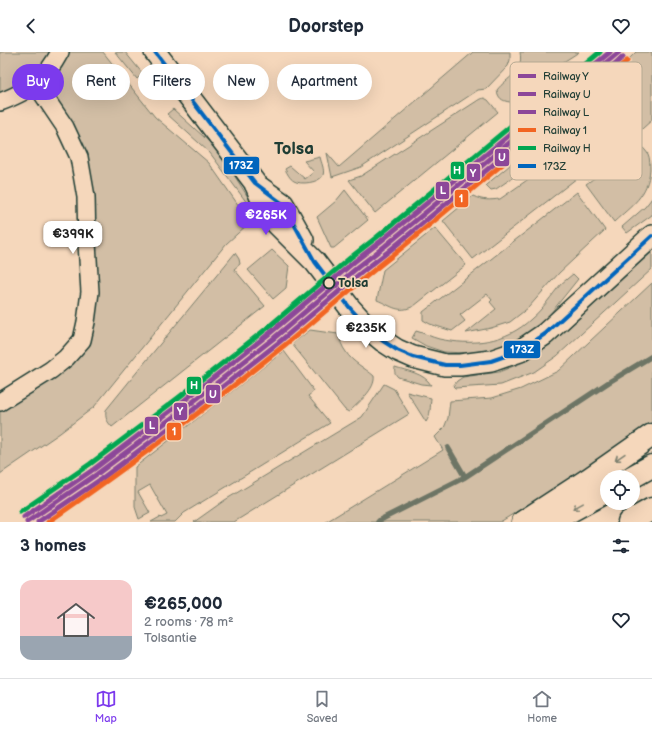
<!DOCTYPE html>
<meta charset="utf-8">
<style>
:root{--surface:#fff;--page:#f6f6f7;--text:#1f2937;--muted:#747a83;--line:#e0e1e3;--accent:#7c3aed}
body{margin:0;font-family:"Balsamiq Sans",sans-serif;background:var(--page);color:var(--text);height:100vh;display:flex;flex-direction:column;font-size:15px;white-space:nowrap}
*{box-sizing:border-box;margin:0}
p{font-size:13px;color:var(--muted)}
.icon{flex:none;width:22px;height:22px;fill:none;stroke:currentColor;stroke-width:2;stroke-linecap:round;stroke-linejoin:round}
.map{position:relative;height:470px;overflow:hidden}
.drawer{display:flex;flex-direction:column;background:var(--surface);flex:1}
.drawer>*{flex:none}
.guide{position:absolute;left:12px;top:12px;width:400px;height:36px;display:flex;gap:8px}
.fabs{position:absolute;left:600px;top:418px;display:grid;gap:8px}
.fabs a{display:grid;place-items:center;width:40px;height:40px;border-radius:50%;background:var(--surface);box-shadow:0 4px 16px #0002;font-size:20px}
.price{position:absolute;translate:-50% -34px;padding:0 9px;border-radius:8px;background:#fff;color:#222;font-size:13px;line-height:26px;filter:drop-shadow(0 1px 2px #0008)}
.price::after{content:'';position:absolute;left:50%;top:24px;width:12px;height:9px;margin-left:-6px;background:inherit;clip-path:polygon(0 0,100% 0,50% 100%)}
.price.on{background:var(--accent);color:#fff}
ul{padding:0;list-style:none}
li{display:flex;align-items:center;gap:12px;height:100px;padding:0 20px}
li span{display:grid;place-items:center;flex:none;width:112px;height:80px;border-radius:12px;color:#555}
li>.icon{margin-inline-start:auto}
span .icon{width:48px;height:48px;fill:#fffc;stroke-width:1}
li b{font-size:17px}
h2{display:flex;justify-content:space-between;align-items:center;height:48px;padding:0 20px;font-size:17px}
.tag{padding:0 14px;border-radius:18px;background:var(--surface);box-shadow:0 4px 16px #0002;font-size:14px;line-height:36px}
.tag.on{background:var(--accent);color:#fff}
header{display:flex;justify-content:space-between;align-items:center;height:52px;padding:0 20px;background:var(--surface);font-size:18px;font-weight:800}
.menu{display:flex;justify-content:space-around;align-items:center;height:56px;border-top:1px solid var(--line);background:var(--surface);font-size:11px;color:var(--muted)}
.menu a{display:grid;justify-items:center;gap:2px}
.menu .on{color:var(--accent)}
.map>svg:first-child{display:block}
</style>
<header><svg class="icon" aria-label="back" viewBox="0 0 24 24"><path d="M15 5l-7 7 7 7"/></svg>Doorstep<svg class="icon" aria-label="heart" viewBox="0 0 24 24"><path d="M12 20l-8-8c-3-5 5-10 8-4 3-6 11-1 8 4z"/></svg></header>
<div class="map">
<svg width="652" height="470" viewBox="0 0 652 470">
<rect width="100%" height="100%" fill="#f5d7bb"/>
<filter id="ink" filterUnits="userSpaceOnUse"><feTurbulence type="fractalNoise" baseFrequency=".025" numOctaves="2"/><feDisplacementMap in="SourceGraphic" scale="8" xChannelSelector="R" yChannelSelector="G"/><feConvolveMatrix kernelMatrix="1 2 1 2 8 2 1 2 1" color-interpolation-filters="sRGB"/></filter>
<g filter="url(#ink)">
<!-- green -->
<path fill="#d2bea5" stroke="#787e6c" d="M0,0H50L38,18L12,36L0,40Z
M66,0H103L155,65L209,111L248,167V172L226,192L94,355L60,381L0,422V353L85,294L89,150L55,47L54,33V19Z
M115,0H125L143,22L137,27Z
M473,0H510V8L508,14L486,37L478,38L361,115L332,125L327,101L339,115Z
M520,0H579L543,23L510,50C502,49 498,46 497,38C507,25 524,21 520,0Z
M636,0H652V68L633,85C637,90 645,97 648,102C650,106 650,113 650,117C648,144 632,153 614,170L586,132C594,126 605,120 609,111C617,88 596,75 576,82L496,137L491,138L486,133L581,54Z
M484,46L488,48L498,60L375,161L349,128L361,124L480,47Z
M173,57L214,94L229,115L258,161L256,163L210,101L167,62Z
M587,89C600,94 603,100 595,112L473,207L443,169L473,144C483,149 490,148 500,147L580,91Z
M320,105C321,110 325,118 323,123C320,131 300,133 294,129C290,127 287,121 285,117L290,114L305,127L314,120L304,109Z
M345,138L368,168L334,196H331L317,165L336,149Z
M577,140L605,178L559,221L528,256L510,270L491,276L466,281L496,257L490,250L492,248L487,242L460,263L465,269L452,279L430,272L423,268V260Z
M652,146V163L627,181L622,175L645,155Z
M435,176L466,213L414,254C398,262 392,254 377,248L383,218Z
M272,198L289,214L286,236L273,247L248,218Z
M652,200V217L557,304L534,320L501,333L455,336L453,334L457,329L463,325L499,320L526,309L551,292Z
M235,201L239,207L240,212L234,217L265,254L112,375C107,369 105,367 106,358L132,326Z
M573,222L578,227L546,267L519,288L495,297L466,301L444,300L426,294L412,286L416,279C424,281 431,285 439,287C472,294 506,291 531,267C543,257 551,244 561,232C565,229 569,225 573,222Z
M652,231V371L609,403L500,470H326L443,398L435,385L444,376L448,366L450,349L492,346L521,337L558,319Z
M310,278L338,282C340,288 342,295 346,300C352,310 365,316 374,324C376,337 358,351 349,360L345,358L292,292Z
M284,299L314,339L308,344L330,371L184,461L175,470H151L160,465L161,466L167,463L150,433L138,440L150,461L139,467L135,455V415Z
M395,315C407,319 424,321 431,333L421,332L398,325C395,322 394,320 395,315Z
M384,332L394,337L409,362L234,470H194L225,448L362,365Z
M407,340L431,346C430,355 431,363 426,370Z"/>
<g fill="none" stroke-linecap="round" stroke-linejoin="round">
<!-- stream -->
<path stroke="#6d7565" stroke-width="5.5" d="M448,396L465,425
M378,470L380,468L465,425L609,330L652,304"/>
<!-- minor casing -->
<g stroke="#1f3d34" stroke-width="20">
<path id="minor" d="M0,50C9,47 30,37 37,31C47,22 54,11 60,0
M0,350L51,318L66,306L82,288L86,270L90,240L87,191L86,145L79,105L65,75L36,32"/>
</g>
<!-- tertiary casing -->
<g stroke="#1f3d34" stroke-width="24">
<path id="tertiary" d="M155,0L255,131L268,163L315,210L350,256L371,279L383,289L397,298L413,305L445,313H460L491,309L520,299L545,282L652,184
M255,132L283,152L303,188"/>
</g>
<!-- motorway casing -->
<g stroke="#1f3d34" stroke-width="25">
<path id="motorway" d="M632,425L652,414
M523,470L589,427L652,383
M550,470L607,439
M629,470L652,457"/>
</g>
<!-- minor -->
<use href="#minor" stroke="#f5d7bb" stroke-width="17"/>
<!-- tertiary -->
<use href="#tertiary" stroke="#f5d7bb" stroke-width="21"/>
<!-- motorway -->
<use href="#motorway" stroke="#f5d7bb" stroke-width="22"/>
<!-- bus-1 casing -->
<g stroke="#f5d7bb" stroke-width="7">
<path id="bus-1" d="M155,0L255,131L283,152L315,210L350,256L371,279L383,289L397,298L413,305L445,313H460L491,309L520,299L545,282L652,184"/>
</g>
<!-- bus-1 -->
<use href="#bus-1" stroke="#0065bd" stroke-width="4"/>
<!-- rail-1 casing -->
<g stroke="#f5d7bb" stroke-width="8">
<path id="rail-1" d="M27,470L97,422L185,356L274,286L358,215L385,194L619,0"/>
</g>
<!-- rail-2 casing -->
<g stroke="#f5d7bb" stroke-width="8">
<path id="rail-2" d="M38,470L101,427L189,361L278,291L362,220L389,199L623,5"/>
</g>
<!-- rail-3 casing -->
<g stroke="#f5d7bb" stroke-width="8">
<path id="rail-3" d="M24,465L94,417L181,351L270,281L354,210L381,189L610,0"/>
</g>
<!-- rail-4 casing -->
<g stroke="#f5d7bb" stroke-width="8">
<path id="rail-4" d="M48,470C128,415 205,357 281,296C319,266 354,233 393,203L627,9"/>
</g>
<!-- rail-5 casing -->
<g stroke="#f5d7bb" stroke-width="8">
<path id="rail-5" d="M20,460L90,412L178,346L266,277L350,206L377,185L600,0"/>
</g>
<!-- rail-1 -->
<use href="#rail-1" stroke="#8c4799" stroke-width="5"/>
<!-- rail-2 -->
<use href="#rail-2" stroke="#8c4799" stroke-width="5"/>
<!-- rail-3 -->
<use href="#rail-3" stroke="#8c4799" stroke-width="5"/>
<!-- rail-4 -->
<use href="#rail-4" stroke="#f26522" stroke-width="5"/>
<!-- rail-5 -->
<use href="#rail-5" stroke="#00a651" stroke-width="5"/>
</g>
<!-- one-way arrows -->
<defs><path id="oneway-shaft" d="M-6 0H5M1.5-3L5.5 0L1.5 3" fill="none" stroke-width="1.6" stroke-linecap="round" stroke-linejoin="round"/></defs>
<g stroke="#7f8271">
<use href="#oneway-shaft" transform="translate(620 405) rotate(145)"/>
<use href="#oneway-shaft" transform="translate(578 454) rotate(151)"/>
</g>
</g>
<!-- markers -->
<circle fill="#f5d7bb" stroke="#1f3d34" stroke-width="2" cx="329" cy="231" r="5.5"/>
<g text-anchor="middle" dominant-baseline="central" stroke-width="3.5" stroke-linejoin="round" paint-order="stroke">
<!-- stop labels -->
<g font-size="13" font-weight="bold" fill="#1f3d34" stroke="#f5d7bb" text-anchor="start">
<text x="338" y="231">Tolsa</text>
</g>
<!-- district labels -->
<g font-size="17" font-weight="bold" fill="#1f3d34" stroke="#f5d7bb">
<text x="294" y="97">Tolsa</text>
</g>
</g>
<!-- legend -->
<rect x="510" y="10" width="132" height="118" rx="6" fill="#f5d7bb" stroke="#b5a992" stroke-width="1"/>
<rect x="518" y="22" width="18" height="4" fill="#8c4799"/>
<rect x="518" y="40" width="18" height="4" fill="#8c4799"/>
<rect x="518" y="58" width="18" height="4" fill="#8c4799"/>
<rect x="518" y="76" width="18" height="4" fill="#f26522"/>
<rect x="518" y="94" width="18" height="4" fill="#00a651"/>
<rect x="518" y="112" width="18" height="4" fill="#0065bd"/>
<g font-size="11" fill="#1f3d34">
<text x="543" y="28">Railway Y</text>
<text x="543" y="46">Railway U</text>
<text x="543" y="64">Railway L</text>
<text x="543" y="82">Railway 1</text>
<text x="543" y="100">Railway H</text>
<text x="543" y="118">173Z</text>
</g>
<g stroke="#f5d7bb" stroke-width="1.5">
<rect x="494" y="96" width="16" height="19" rx="4" fill="#8c4799"/>
<rect x="223" y="104" width="37" height="19" rx="4" fill="#0065bd"/>
<rect x="450" y="109" width="15" height="19" rx="4" fill="#00a651"/>
<rect x="466" y="111" width="15" height="19" rx="4" fill="#8c4799"/>
<rect x="435" y="129" width="15" height="19" rx="4" fill="#8c4799"/>
<rect x="454" y="137" width="15" height="19" rx="4" fill="#f26522"/>
<rect x="503" y="288" width="38" height="19" rx="4" fill="#0065bd"/>
<rect x="186" y="324" width="16" height="19" rx="4" fill="#00a651"/>
<rect x="205" y="332" width="16" height="20" rx="4" fill="#8c4799"/>
<rect x="173" y="350" width="15" height="19" rx="4" fill="#8c4799"/>
<rect x="144" y="364" width="15" height="19" rx="4" fill="#8c4799"/>
<rect x="166" y="370" width="16" height="19" rx="4" fill="#f26522"/>
</g>
<g font-size="11" text-anchor="middle" font-weight="bold" fill="#fff">
<text x="502" y="109">U</text>
<text x="241" y="117">173Z</text>
<text x="457" y="122">H</text>
<text x="473" y="125">Y</text>
<text x="443" y="142">L</text>
<text x="461" y="150">1</text>
<text x="522" y="301">173Z</text>
<text x="194" y="337">H</text>
<text x="213" y="346">U</text>
<text x="180" y="363">Y</text>
<text x="152" y="377">L</text>
<text x="174" y="383">1</text>
</g>
</svg>
<div class="fabs">
<a><svg class="icon" aria-label="locate" viewBox="0 0 24 24"><circle cx="12" cy="12" r="6"/><path d="M12 2v4M12 18v4M2 12h4M18 12h4"/></svg></a>
</div>
<b class="price on" style="left:266px;top:184px">€265K</b>
<b class="price" style="left:73px;top:203px">€399K</b>
<b class="price" style="left:366px;top:297px">€235K</b>
<div class="guide">
<a class="tag on">Buy</a>
<a class="tag">Rent</a>
<a class="tag">Filters</a>
<a class="tag">New</a>
<a class="tag">Apartment</a>
</div>
</div>
<section class="drawer">
<h2>3 homes<svg class="icon" aria-label="filters" viewBox="0 0 24 24"><path d="M4 7h16M4 17h16"/><circle cx="9" cy="7" r="2"/><circle cx="15" cy="17" r="2"/></svg></h2>
<ul>
<li><span style="background:linear-gradient(#f6c9c9 70%,#9aa5b1 0)"><svg class="icon" aria-label="home" viewBox="0 0 24 24"><path d="M3 11l9-7 9 7M6 9v11h12V9"/></svg></span><div><b>€265,000</b><p>2 rooms · 78 m²</p><p>Tolsantie</p></div><svg class="icon" aria-label="heart" viewBox="0 0 24 24"><path d="M12 20l-8-8c-3-5 5-10 8-4 3-6 11-1 8 4z"/></svg></li>
</ul>
</section>
<nav class="menu">
<a class="on"><svg class="icon" aria-label="map" viewBox="0 0 24 24"><path d="M3 6l6-2 6 2 6-2v14l-6 2-6-2-6 2zM9 4v14M15 6v14"/></svg>Map</a>
<a><svg class="icon" aria-label="saved" viewBox="0 0 24 24"><path d="M7 4h10v16l-5-4-5 4z"/></svg>Saved</a>
<a><svg class="icon" aria-label="home" viewBox="0 0 24 24"><path d="M3 11l9-7 9 7M6 9v11h12V9"/></svg>Home</a>
</nav>
